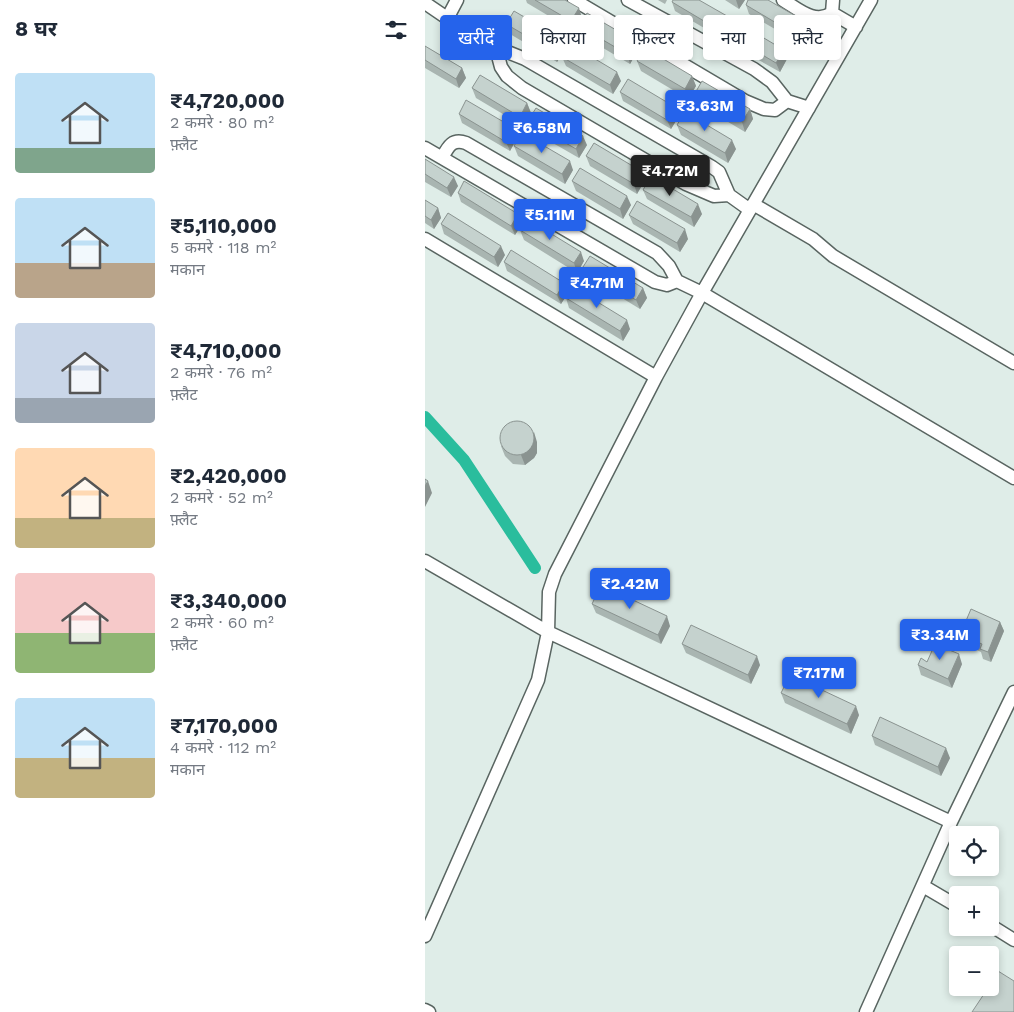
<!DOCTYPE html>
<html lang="hi">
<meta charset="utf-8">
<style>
:root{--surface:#fff;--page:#f6f6f7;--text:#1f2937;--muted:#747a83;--accent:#2563eb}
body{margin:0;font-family:"Work Sans","Noto Sans Devanagari",sans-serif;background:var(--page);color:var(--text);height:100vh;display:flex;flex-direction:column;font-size:19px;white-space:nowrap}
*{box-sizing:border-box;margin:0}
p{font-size:16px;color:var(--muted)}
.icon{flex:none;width:28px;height:28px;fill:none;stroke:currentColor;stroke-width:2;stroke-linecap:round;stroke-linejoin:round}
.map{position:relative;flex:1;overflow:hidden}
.drawer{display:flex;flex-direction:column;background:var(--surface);width:425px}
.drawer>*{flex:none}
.hud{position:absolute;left:15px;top:15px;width:475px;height:45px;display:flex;gap:10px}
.buttons{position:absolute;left:524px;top:826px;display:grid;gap:10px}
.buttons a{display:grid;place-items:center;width:50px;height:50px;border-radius:5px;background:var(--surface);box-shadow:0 2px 8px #0003;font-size:25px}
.price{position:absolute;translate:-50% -42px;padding:0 11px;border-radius:5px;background:var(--accent);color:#fff;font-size:16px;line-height:32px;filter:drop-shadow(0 1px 2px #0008)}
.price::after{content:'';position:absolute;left:50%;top:30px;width:15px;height:11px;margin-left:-8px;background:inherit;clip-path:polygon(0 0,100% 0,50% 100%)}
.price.current{background:#222;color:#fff}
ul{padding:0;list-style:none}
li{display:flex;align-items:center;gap:15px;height:125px;padding:0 15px}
li span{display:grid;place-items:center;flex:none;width:140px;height:100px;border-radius:5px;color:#555}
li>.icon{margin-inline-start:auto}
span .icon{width:60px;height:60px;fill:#fffc;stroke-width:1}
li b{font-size:21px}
h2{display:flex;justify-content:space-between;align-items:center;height:60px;padding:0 15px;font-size:21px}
.pill{padding:0 18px;border-radius:5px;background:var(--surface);box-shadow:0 2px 8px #0003;font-size:18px;line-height:45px}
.pill.current{background:var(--accent);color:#fff}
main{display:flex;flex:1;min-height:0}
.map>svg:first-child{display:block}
</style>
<main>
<section class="drawer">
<h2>8 घर<svg class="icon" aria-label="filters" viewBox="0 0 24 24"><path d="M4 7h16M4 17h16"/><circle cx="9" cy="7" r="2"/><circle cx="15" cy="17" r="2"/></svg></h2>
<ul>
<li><span style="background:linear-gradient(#bfe0f5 75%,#7fa58c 0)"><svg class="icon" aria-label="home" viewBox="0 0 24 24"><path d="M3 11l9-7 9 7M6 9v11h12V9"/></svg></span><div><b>₹4,720,000</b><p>2 कमरे · 80 m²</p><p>फ़्लैट</p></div></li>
<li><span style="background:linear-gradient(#bfe0f5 65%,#b9a48a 0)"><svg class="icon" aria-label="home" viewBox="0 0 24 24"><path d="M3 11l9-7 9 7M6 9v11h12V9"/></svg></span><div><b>₹5,110,000</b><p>5 कमरे · 118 m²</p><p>मकान</p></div></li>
<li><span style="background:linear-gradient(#c9d6e8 75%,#9aa5b1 0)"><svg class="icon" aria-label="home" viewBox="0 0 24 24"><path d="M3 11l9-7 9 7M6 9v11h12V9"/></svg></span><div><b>₹4,710,000</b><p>2 कमरे · 76 m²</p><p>फ़्लैट</p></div></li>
<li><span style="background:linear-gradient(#ffd9b3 70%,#c2b280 0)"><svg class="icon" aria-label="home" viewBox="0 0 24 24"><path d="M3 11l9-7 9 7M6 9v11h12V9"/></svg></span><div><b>₹2,420,000</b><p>2 कमरे · 52 m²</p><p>फ़्लैट</p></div></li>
<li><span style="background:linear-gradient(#f6c9c9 60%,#8fb573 0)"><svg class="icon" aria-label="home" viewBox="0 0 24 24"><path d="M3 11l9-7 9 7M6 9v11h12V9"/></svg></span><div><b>₹3,340,000</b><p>2 कमरे · 60 m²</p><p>फ़्लैट</p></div></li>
<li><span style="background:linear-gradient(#bfe0f5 60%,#c2b280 0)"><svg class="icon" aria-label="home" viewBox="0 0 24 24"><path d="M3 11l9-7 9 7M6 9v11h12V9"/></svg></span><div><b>₹7,170,000</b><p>4 कमरे · 112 m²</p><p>मकान</p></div></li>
</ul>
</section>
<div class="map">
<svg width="589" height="1012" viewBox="0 0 589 1012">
<rect width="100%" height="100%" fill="#dfede8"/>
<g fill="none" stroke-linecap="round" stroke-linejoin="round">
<!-- canal -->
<path stroke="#2abd9d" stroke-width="12" d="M0,417L39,460L110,568"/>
<!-- minor casing -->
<g stroke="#596561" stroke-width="15">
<path id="minor" d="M149,0L320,101L339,109L350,110L362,101
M203,0L329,69L347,82L362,101L384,108
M358,0C373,9 390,25 407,13L431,27
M0,3L72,52L76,67L82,76L97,88L261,184L289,196L304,195L325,210
M407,13L408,0
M23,17L32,0
M72,52L80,51L100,59L287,167L294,172L304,195
M0,148L230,282L242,285L252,281L277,293L589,478
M17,158C23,147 27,138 41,143L232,253L244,266L252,281
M328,204L388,239L408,256L589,363
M0,239L231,377
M0,561L123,632L526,822
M498,886L532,906
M565,925L589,940
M0,936L113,680L123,632L124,592L130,574L231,377L277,293L446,0
M0,1010L4,1012
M441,1012L526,822L589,692"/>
</g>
<!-- minor -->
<use href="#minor" stroke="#fff" stroke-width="12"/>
</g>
<!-- wall -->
<path fill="#a9b5b1" d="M101,0H140L157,18L149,31L102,3Z
M233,0H242L240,4Z
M300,0H320L314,9Z
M247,2L305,26L298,39L250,11Z
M321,5L379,29L372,42L324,14Z
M81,24L137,39L140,49L132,62L85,34Z
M154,26L210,41L213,50L205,64L158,36Z
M304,35L359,50L362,59L355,72L307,45Z
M0,46L37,68L41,78L34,88L0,68Z
M137,57L196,81L188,94L141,66Z
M212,61L267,76L271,86L263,99L216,71Z
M47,88L102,103L106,113L98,126L51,98Z
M195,92L254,116L246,129L198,101Z
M269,95L325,109L328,119L320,132L273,104Z
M34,114L92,138L85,151L37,123Z
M103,121L162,145L154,158L107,131Z
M252,125L311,149L303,163L256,135Z
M89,146L148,170L140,184L93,156Z
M161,156L220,180L212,194L165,166Z
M0,159L33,186L26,197L0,182Z
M147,181L206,205L198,219L151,191Z
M218,190L277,214L269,227L222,199Z
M33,193L97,224L90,235L36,202Z
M0,200L13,208L16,218L9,229L0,223Z
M204,215L263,239L255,252L208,224Z
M16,224L80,255L73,267L19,234Z
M95,230L159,261L152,273L99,240Z
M79,262L143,293L136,304L82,271Z
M158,267L218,288L222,298L215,309L161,276Z
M141,298L205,329L198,341L144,308Z
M112,442V453L109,458L100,465L88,464L80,456L76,446Z
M167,604L245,626L236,644L171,613Z
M575,622L579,631L566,662L558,659L556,652L539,644L535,635Z
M257,644L335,665L326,684L261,653Z
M502,662L537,664L527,688L496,675L493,665Z
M356,693L434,715L426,734L360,703Z
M447,736L525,758L516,776L450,745Z"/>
<!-- shaded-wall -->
<path fill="#8a9390" d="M311,0H320L314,9Z
M154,8L157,18L149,31L146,21Z
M302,16L305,26L298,39L294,30Z
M376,19L379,29L372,42L368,33Z
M137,39L140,49L132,62L129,52Z
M210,41L213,50L205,64L202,54Z
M359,50L362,59L355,72L351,63Z
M37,68L41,78L34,88L31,79Z
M192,72L196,81L188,94L185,85Z
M267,76L271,86L263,99L260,89Z
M102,103L106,113L98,126L95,117Z
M250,107L254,116L246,129L242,120Z
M325,109L328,119L320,132L317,122Z
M89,128L92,138L85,151L81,142Z
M158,136L162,145L154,158L151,149Z
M307,140L311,149L303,163L300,153Z
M145,161L148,170L140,184L137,174Z
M216,171L220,180L212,194L209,184Z
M29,177L33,186L26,197L22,188Z
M202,196L206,205L198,219L195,209Z
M273,204L277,214L269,227L266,217Z
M13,208L16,218L9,229L6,220Z
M93,214L97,224L90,235L86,226Z
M260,229L263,239L255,252L252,243Z
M76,246L80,255L73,267L69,257Z
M156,252L159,261L152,273L149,263Z
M139,283L143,293L136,304L132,295Z
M218,288L222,298L215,309L211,300Z
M202,320L205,329L198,341L195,331Z
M109,432L112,442V453L109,458L100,465L96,455Z
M3,481L7,493L0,507V486Z
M242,616L245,626L236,644L233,635Z
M575,622L579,631L566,662L563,652Z
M534,654L537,664L527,688L523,679Z
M332,656L335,665L326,684L323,675Z
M431,706L434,715L426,734L422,724Z
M521,748L525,758L516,776L513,767Z"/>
<!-- building -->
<path fill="#c5d2ce" stroke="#8a9390" d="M110,0H140L154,8L146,21Z
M248,0H274L302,16L294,30L247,2Z
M323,0H343L376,19L368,33L321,5Z
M89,11L137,39L129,52L81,24Z
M162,13L210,41L202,54L154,26Z
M312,22L359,50L351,63L304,35Z
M145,44L192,72L185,85L137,57Z
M0,46L37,68L31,79L0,60Z
M220,48L267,76L260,89L212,61Z
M55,75L102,103L95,117L47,88Z
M203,79L250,107L242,120L195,92Z
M277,81L325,109L317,122L269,95Z
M41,100L89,128L81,142L34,114Z
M111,108L158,136L151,149L103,121Z
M260,112L307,140L300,153L252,125Z
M97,133L145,161L137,174L89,146Z
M169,143L216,171L209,184L161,156Z
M0,159L29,177L22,188L0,174Z
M155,168L202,196L195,209L147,181Z
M226,176L273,204L266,217L218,190Z
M39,181L93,214L86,226L33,193Z
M0,200L13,208L6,220L0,216Z
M212,201L260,229L252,243L204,215Z
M23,213L76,246L69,257L16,224Z
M102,219L156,252L149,263L95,230Z
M86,250L139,283L132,295L79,262Z
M165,256L218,288L211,300L158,267Z
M148,287L202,320L195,331L141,298Z
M75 438a17 17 0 1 1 34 0a17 17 0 1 1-34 0Z
M0,479L3,481L0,486Z
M176,585L242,616L233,635L167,604Z
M546,609L575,622L563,652L555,649L557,644L535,635Z
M266,625L332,656L323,675L257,644Z
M510,644L534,654L523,679L493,665L496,658L502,662Z
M365,675L431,706L422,724L356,693Z
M455,717L521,748L513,767L447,736Z
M573,971L589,981V1012H547L563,988H565V984Z"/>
</svg>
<div class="buttons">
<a><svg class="icon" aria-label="locate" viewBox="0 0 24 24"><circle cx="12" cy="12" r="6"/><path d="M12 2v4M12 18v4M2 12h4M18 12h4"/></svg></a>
<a>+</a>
<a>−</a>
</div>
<b class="price" style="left:280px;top:132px">₹3.63M</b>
<b class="price" style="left:117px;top:154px">₹6.58M</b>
<b class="price current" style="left:245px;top:197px">₹4.72M</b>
<b class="price" style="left:125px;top:241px">₹5.11M</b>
<b class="price" style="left:172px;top:309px">₹4.71M</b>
<b class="price" style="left:205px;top:610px">₹2.42M</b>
<b class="price" style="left:515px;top:661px">₹3.34M</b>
<b class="price" style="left:394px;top:699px">₹7.17M</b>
<div class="hud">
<a class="pill current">खरीदें</a>
<a class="pill">किराया</a>
<a class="pill">फ़िल्टर</a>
<a class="pill">नया</a>
<a class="pill">फ़्लैट</a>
</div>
</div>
</main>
